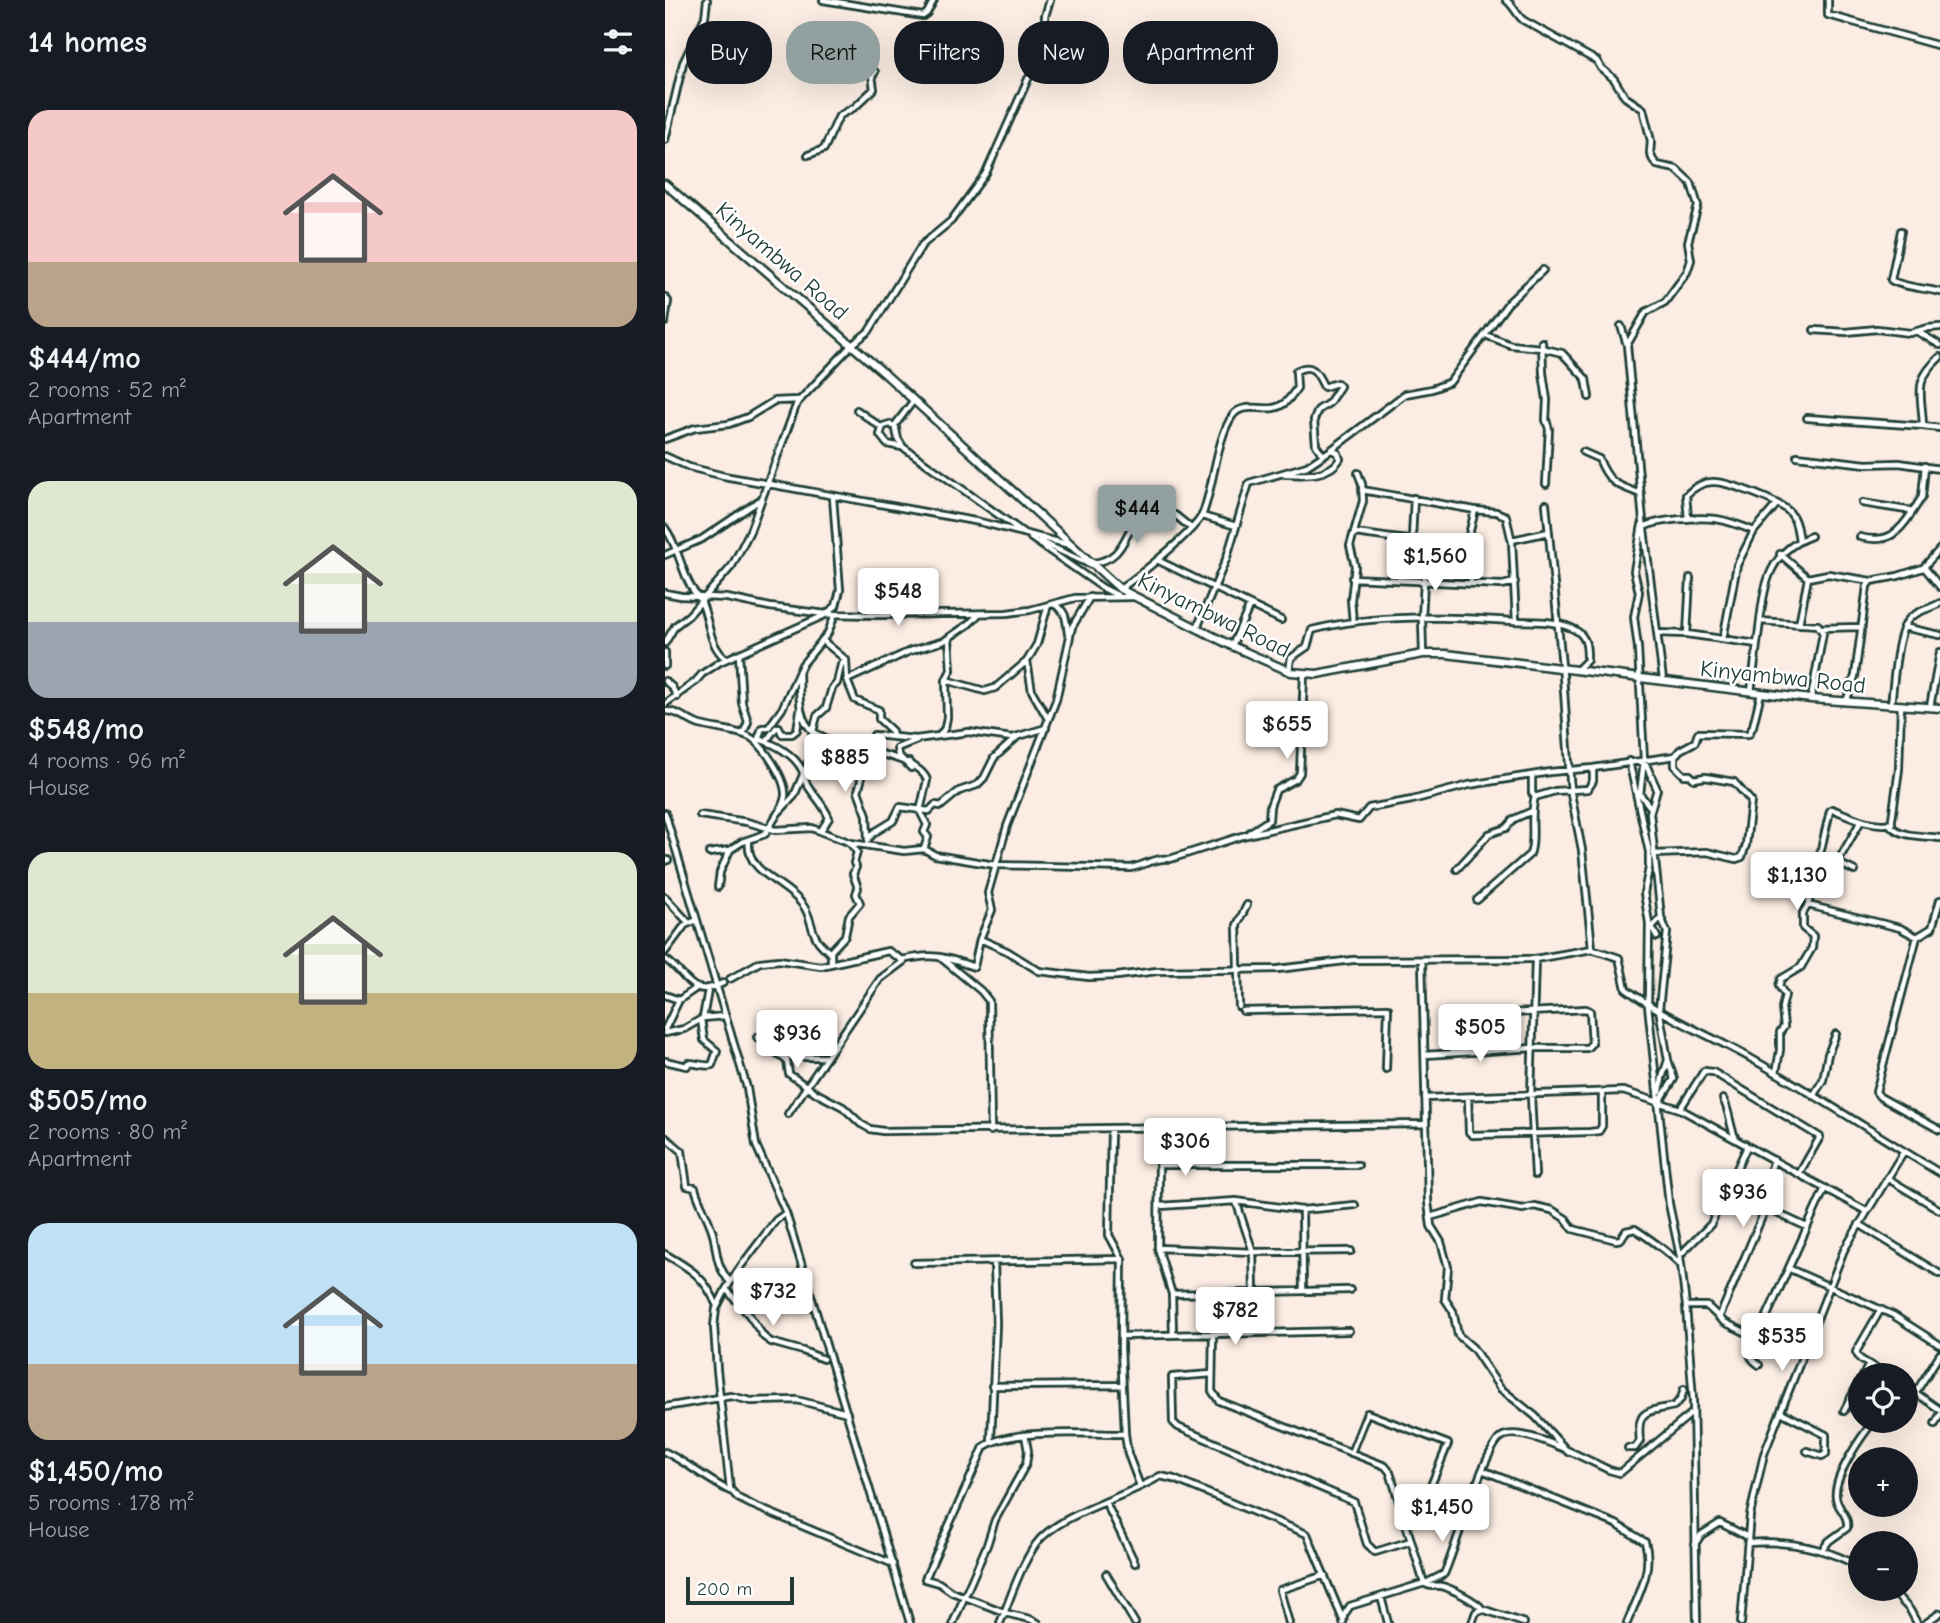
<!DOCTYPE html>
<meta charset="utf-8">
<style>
:root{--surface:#171b24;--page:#242831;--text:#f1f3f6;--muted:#9ea1a6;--accent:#92a19f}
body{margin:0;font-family:"Comic Neue",sans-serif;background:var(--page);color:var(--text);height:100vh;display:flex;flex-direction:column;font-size:26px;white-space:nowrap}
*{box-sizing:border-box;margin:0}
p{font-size:23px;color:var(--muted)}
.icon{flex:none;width:38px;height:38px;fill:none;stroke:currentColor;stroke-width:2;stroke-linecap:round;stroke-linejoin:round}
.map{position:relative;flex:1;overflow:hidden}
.sheet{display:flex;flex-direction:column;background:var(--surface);width:665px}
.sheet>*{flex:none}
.hud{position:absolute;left:21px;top:21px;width:665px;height:63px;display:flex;gap:14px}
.tools{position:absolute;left:1183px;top:1363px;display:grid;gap:14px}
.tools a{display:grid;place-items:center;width:70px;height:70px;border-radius:50%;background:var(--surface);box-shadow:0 7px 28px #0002;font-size:35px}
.scale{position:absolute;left:21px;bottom:18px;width:108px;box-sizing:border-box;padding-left:7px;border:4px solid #1f3d34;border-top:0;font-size:19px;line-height:24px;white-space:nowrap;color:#1f3d34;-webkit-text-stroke:5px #fff;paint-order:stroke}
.price{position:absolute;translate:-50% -60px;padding:0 16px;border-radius:7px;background:#fff;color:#222;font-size:23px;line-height:46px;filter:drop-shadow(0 2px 4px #0008)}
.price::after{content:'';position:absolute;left:50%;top:42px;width:21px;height:16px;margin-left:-10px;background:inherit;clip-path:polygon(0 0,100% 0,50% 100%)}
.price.current{background:var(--accent);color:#111}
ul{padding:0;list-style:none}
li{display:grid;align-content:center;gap:14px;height:371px;padding:0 28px}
li span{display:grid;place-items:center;height:217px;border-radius:21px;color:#555}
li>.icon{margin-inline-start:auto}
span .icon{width:126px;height:126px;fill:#fffc;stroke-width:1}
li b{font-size:30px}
h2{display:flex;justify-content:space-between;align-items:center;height:84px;padding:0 28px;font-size:30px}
.tag{padding:0 24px;border-radius:28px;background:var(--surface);box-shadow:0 7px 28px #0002;font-size:24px;line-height:63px}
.tag.current{background:var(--accent);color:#111}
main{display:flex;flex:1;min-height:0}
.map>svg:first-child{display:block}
</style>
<main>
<section class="sheet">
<h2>14 homes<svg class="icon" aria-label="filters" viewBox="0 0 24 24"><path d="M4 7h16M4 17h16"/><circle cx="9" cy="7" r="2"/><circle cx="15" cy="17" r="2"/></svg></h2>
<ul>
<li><span style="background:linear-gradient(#f6c9c9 70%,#b9a48a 0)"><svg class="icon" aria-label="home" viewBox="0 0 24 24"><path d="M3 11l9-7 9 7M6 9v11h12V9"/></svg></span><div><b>$444/mo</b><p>2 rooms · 52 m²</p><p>Apartment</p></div></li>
<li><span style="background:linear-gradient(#dfe7d0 65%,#9aa5b1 0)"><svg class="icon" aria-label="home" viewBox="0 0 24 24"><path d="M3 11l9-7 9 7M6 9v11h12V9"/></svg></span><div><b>$548/mo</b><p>4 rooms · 96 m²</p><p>House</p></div></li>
<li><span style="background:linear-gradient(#dfe7d0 65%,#c2b280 0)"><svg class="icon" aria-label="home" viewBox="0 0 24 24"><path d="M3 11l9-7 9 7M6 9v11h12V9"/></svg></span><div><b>$505/mo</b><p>2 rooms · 80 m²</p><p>Apartment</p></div></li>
<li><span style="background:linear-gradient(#bfe0f5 65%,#b9a48a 0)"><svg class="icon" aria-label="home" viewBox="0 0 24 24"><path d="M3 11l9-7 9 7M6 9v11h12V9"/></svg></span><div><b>$1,450/mo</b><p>5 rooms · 178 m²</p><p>House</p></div></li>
</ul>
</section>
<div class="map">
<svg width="1275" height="1623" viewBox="0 0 1275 1623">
<rect width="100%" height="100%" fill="#fbede3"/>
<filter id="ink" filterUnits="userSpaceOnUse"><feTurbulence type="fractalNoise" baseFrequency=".0143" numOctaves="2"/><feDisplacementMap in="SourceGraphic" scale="14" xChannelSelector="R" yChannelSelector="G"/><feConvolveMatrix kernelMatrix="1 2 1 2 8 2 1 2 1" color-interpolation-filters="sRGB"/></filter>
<g filter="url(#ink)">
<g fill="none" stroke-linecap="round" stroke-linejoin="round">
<!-- street casing -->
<g stroke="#1f3d34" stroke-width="10">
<path id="street" d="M158,0L258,16L262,13L269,0
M841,0C849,6 851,14 858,20L932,61L936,68L949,79L960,97L978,109L986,141L985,153L988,160L992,165L1011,169L1026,183L1033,206L1023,242L1026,260L1022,272L1000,302L981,312L962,345L978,521L998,680
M1163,0V15L1275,46
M0,140L18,63L40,17L42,0
M143,155L159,149L174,116L190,107L209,89L207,76L210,72
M1236,231L1226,280C1236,287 1261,288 1275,292
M0,297L3,301L0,322
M956,326L962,345
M1149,330L1181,332L1212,329L1245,333L1263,328L1275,327
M1253,332L1275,345
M823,336L846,345L876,348L897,353L921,379L924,397
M877,342L878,373L882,400L881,420L884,429L881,484
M187,345L204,331L257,245L286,221L321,173L363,79L379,56L381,48L380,16L385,0
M1275,357C1247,383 1257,392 1258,426L1275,428
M249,400L230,425L233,439L238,447L359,533
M192,410L217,428
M1142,418L1258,426
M231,428L225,424L218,426L215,435L222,444L237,447
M0,439L30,428L64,424L83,417L109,401L134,400
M918,452L934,459C944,484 952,485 976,494
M0,456L24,467L59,476L315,522L405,545
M1132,456L1201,464L1234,463L1275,469
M620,474C639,475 664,477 675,459L673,453L666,450
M697,490L810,510L831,512L841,516L847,542L851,621
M1197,503L1248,511L1257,497L1260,466
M881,504L898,676L906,794L917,850L927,948
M537,516L571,526
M1023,519L1021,495C1029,487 1039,481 1050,482C1065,483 1118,502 1126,514C1132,522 1132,531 1134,540
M977,525L969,571L974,592L969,617L973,648L979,760L992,789L985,813L996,917L1002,932L994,1009L1003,1060L1009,1079L995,1101
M979,527C993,519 1035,517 1051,519C1064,521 1077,526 1089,531
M0,528C16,550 16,578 34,598
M689,533C727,537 765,547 803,539
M1195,537C1223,544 1234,533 1248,511
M366,538L438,588L452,595
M747,538L749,498
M847,540L884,532
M374,541L426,565
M1115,554L1143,578
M0,555L37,539L95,500
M492,560L616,620
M427,563C463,560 459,525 476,519C486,515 500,515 510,515L526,528
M1259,567L1275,587
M687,578L837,585L850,582
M806,582L803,539L810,510
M455,589C472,577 531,531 538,513C548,488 552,436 568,415C580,400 604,415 618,404C624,401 628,393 632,388L631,371C648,362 652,373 659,387L672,383L675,386L664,403L653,410L649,420L651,445L658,455
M0,593L16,596L62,598L105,607L161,614L215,615L342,613L365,610L410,598L468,597
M36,601C45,621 43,645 61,659
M388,604C402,610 401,620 403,634
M162,613L171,606L175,590L168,497
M1095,621L1153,625L1158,633L1146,699
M688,622L686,600L690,566L685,546L698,501L697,484L693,473
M1134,624L1143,578L1163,574L1206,581L1233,576L1258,568L1275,549
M1238,627L1275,635
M532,628L562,557L584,483L642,466L666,450L740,394L767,389L785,382L843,303L878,270
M1154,628L1196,627
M992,633L1022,634L1025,578
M1022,634L1092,644C1099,598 1096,554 1146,536
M1058,639L1072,565L1089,531L1112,504
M0,643L10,626L24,615L67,566L85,531L132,403L184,348L185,343
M567,646L585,605
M0,652V666
M74,654L77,703L83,722L78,734
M758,654L757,619L761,544
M181,661L182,680L190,700L214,710V719L227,731L228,737
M362,661L367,691L383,719
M134,671C135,690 131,719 149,732C156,737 163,738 169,744L174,743C197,751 253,757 262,780L255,811L262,825L259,832L263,837L259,849
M624,671L626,658L642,647L647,630C712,613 783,617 849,621C869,622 895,620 912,631C922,638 922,648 922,660L913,669
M182,680L245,651L279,641L304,624L313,615
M281,680L320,691L330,688L362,661L372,644L383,605
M0,681L7,687L12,697
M1086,692L1092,644
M1181,702L1190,676L1202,586L1205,582
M0,704L30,682L37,674L55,662L160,615
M1226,704C1229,684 1231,630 1245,618C1254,610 1265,609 1275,603
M1236,705L1234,769L1226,826C1238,838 1259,835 1275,838
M1265,707L1275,652
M0,711C15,711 22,721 35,725C50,729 68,730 83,736C97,742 121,779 120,795C120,800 117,805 115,810
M275,735L280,728L282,717L281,680L286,670L284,639
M93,739C109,743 130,755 137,770C139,775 140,781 143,786C150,797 159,805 164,818L157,829
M102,740L111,728L114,727L117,734H127L132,730L135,711
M92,742L97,728H103L117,709L137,665L163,633L170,614
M194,749L197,746H204L209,735L251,739L304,732L347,738L381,728
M979,760L975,794L985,807
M964,761L984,852V868L979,893L984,923L983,1005L1004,1204L1015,1256L1021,1306L1028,1400L1032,1623
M244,762L246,768L233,755L232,748L252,740
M867,776V793L870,797
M0,813L82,1088L91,1145L121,1213L245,1623
M35,815L82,822L110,830L147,828L186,843L239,851L259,849L270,855L330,865L466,868C479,865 492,857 505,859L577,836L670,815L694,820L704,808L747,800L804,785L885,772L928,768L1010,756L1015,750L1030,742L1033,733L1084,734L1088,726L1096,693
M1227,823C1206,827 1187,817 1167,809L1165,811L1143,905L1235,928L1252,937L1267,928L1275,900
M584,833L604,820L605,806L611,790L631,779L635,773L639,674
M203,839L210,832L228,821L235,807L264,811L270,805L276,806L294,791L312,785L319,778L329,758L351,738
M203,840L202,815L193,791L196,781L195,767L204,752
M84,841C80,873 121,882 137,904C146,914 145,928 152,939C155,945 162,949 166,955
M44,853L65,850L77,842L100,834L113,813L129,796L146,756V739L152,716L161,708L167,688L172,683L176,665L181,660L157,640
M989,854L1042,852L1071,859L1077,857L1081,845L1086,801L1069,782L1040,777L1029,779L1025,775H1019L1010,766V756
M1153,856L1168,862L1173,861L1196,821
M0,861L3,860
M1171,862L1190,871
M792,869L824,834L841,828L849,819L867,811
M53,887L55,872L65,850
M0,897L23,922
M812,900L865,854C871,840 864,816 870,797L890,791L923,789L928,781V768
M992,937L987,927L996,917
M1252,937L1211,1092L1215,1097L1275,1130
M315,939L342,951L374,971L424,977L452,976L492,971L613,969L688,960L870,959L927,949L954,958L961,989C999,1017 1046,1036 1087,1059C1151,1095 1212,1135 1275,1173
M0,952L20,925L32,920
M276,958L316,991L324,1001L326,1131
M0,959C24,975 24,1000 58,983
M757,960L763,1202L766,1226L776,1242L783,1267L780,1299L788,1311L793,1335L808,1348L835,1388L870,1416L903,1452
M166,963V951L180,936L184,916L195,903L191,894L193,888L188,874L191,867L189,863L192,852L185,843
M65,979L95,962L114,960L156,966L223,951L237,960C268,953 278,956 309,967L315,939L327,910L323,893L342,826L391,700L407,627L425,597
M0,995L14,1000
M574,1007L572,925L582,905
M578,1011L723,1008L721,1069
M38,1018L43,990
M0,1029L14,1000L30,989
M0,1033L19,1029L38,1018L60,1016
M92,1037L122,1061L124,1074L151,1093L178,1107L196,1124L205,1129L218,1131L760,1124
M117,1055L126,1057H162
M760,1055L868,1048H922L927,1043L925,1011L921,1009L806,1015L803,1019L808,1051
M0,1061L22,1066L23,1063C31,1063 40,1067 47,1065L52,1051L39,1040L36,1019
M1111,1073L1115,1050V1032L1119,1027L1117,1008L1120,995L1114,986L1116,979L1136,967L1147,948L1148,936L1138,928V913L1143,905
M995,1092L997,1078L1003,1060
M1148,1096L1158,1080L1163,1054L1171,1034
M803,1097L804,1132L807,1135L925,1132L934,1131L937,1126V1092
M760,1098L958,1091L1015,1109L1201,1211
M1058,1099C1065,1111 1064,1124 1070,1137
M1015,1109L1039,1071L1048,1072L1155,1137L1134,1174
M123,1114L215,979L239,961
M446,1128L444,1235L457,1259L456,1349L460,1434L463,1454L475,1486
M0,1137L17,1151L22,1186L30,1188C34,1203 42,1215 47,1230C53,1251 49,1263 65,1282
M870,1175L866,1096L870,959
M1222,1178L1275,1210
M571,1201L588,1252L589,1292
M495,1206L571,1201L637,1210L690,1205
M637,1210L638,1291
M1099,1212V1189L1109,1160
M121,1213L111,1220L76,1266L61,1289L51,1309L49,1326L52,1370L65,1489L73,1498L87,1505L228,1564
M765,1217L817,1202L858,1209L869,1206L887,1210L901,1219L908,1229L951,1240L956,1239L961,1231L970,1229C985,1239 1003,1251 1016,1265
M1194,1224L1275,1274
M493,1248L588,1252L686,1251
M0,1254C26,1269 40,1277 52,1306
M1016,1254L1046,1224L1081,1149L1080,1144
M249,1263L457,1259
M1125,1269L1228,1315L1275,1345
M61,1289L84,1315L99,1337L106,1342L138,1351L158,1359
M507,1294L685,1290
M1021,1306H1042L1059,1322L1092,1338L1160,1188
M1216,1309L1191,1352L1195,1359L1223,1376
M1054,1318L1099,1212L1107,1211L1142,1227
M548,1334L547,1391L554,1401L720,1466L725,1472L759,1583C766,1588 768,1585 776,1586C785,1588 812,1601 817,1609
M508,1335L507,1294L493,1248L494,1165H693
M456,1336L684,1331
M1090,1337C1084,1350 1081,1356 1094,1365
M547,1374L507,1377L508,1422L513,1427L689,1502L702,1544L710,1552L746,1541
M1198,1376L1204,1364
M327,1386L457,1385
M1241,1386L1275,1410
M1241,1400L1251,1392L1275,1354
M0,1407L66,1396L86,1401L132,1400L182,1413
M1179,1411L1195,1380
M1116,1412L1161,1435V1454L1157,1456L1142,1451
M1270,1424L1275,1415
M326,1441L331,1324L329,1262
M963,1448H970L975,1441C971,1408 983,1412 1009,1406L1016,1399L1019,1389
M0,1452C23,1463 42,1480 65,1491
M686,1453L702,1413L783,1444L758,1505L753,1509L737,1511
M817,1470L951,1524L980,1542C989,1570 972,1598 962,1623
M441,1503L470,1563
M1083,1543C1123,1540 1161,1548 1195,1567
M1030,1544L1036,1535L1055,1523L1083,1537
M1158,1549L1164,1541L1182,1528C1184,1514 1172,1509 1171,1497C1168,1477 1197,1435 1209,1421
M441,1574L470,1623
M1226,1589L1245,1610L1252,1623
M716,1597L723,1623
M288,1623L322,1545L330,1520L361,1464L363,1451L360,1435
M335,1623C346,1597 355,1567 371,1544C392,1514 463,1497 495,1476L509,1479L642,1534L678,1620
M373,1623L365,1619L344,1614L287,1592L274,1583L260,1579L319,1447C341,1428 429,1434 460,1434
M624,1623L615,1590L660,1575
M678,1623L679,1615L685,1606L763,1582L779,1574C790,1551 820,1444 838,1436C861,1426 922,1460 944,1470L955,1473L1027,1413
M807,1623L811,1612L817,1609L859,1623
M1076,1623L1085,1515L1099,1454L1179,1250L1239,1151
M1261,1623L1275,1613"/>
</g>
<!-- secondary casing -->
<g stroke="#1f3d34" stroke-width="11">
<path id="secondary" d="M0,184L220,374L455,589L567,646L626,672L652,674L758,654H781L1146,699L1275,708"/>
</g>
<!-- street -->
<use href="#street" stroke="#fff" stroke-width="4.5"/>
<!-- secondary -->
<use href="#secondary" stroke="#fff" stroke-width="6"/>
</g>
</g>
<g text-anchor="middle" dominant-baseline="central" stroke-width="5" stroke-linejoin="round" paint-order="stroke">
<!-- street labels -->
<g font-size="23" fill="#1f3d34" stroke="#fff">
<text transform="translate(117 261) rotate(41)">Kinyambwa Road</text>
<text transform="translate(549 615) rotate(26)">Kinyambwa Road</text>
<text transform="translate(1118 677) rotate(6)">Kinyambwa Road</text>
</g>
</g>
</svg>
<div class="tools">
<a><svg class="icon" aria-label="locate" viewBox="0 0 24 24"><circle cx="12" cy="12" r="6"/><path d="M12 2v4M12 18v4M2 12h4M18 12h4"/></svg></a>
<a>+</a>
<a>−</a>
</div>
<div class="scale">200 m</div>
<b class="price current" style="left:472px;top:545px">$444</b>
<b class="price" style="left:770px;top:593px">$1,560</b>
<b class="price" style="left:233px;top:628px">$548</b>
<b class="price" style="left:622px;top:761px">$655</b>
<b class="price" style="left:180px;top:794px">$885</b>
<b class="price" style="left:1132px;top:912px">$1,130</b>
<b class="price" style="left:815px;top:1064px">$505</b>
<b class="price" style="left:132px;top:1070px">$936</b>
<b class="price" style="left:520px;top:1178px">$306</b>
<b class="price" style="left:1078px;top:1229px">$936</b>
<b class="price" style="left:108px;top:1328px">$732</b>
<b class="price" style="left:570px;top:1347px">$782</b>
<b class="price" style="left:1117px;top:1373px">$535</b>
<b class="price" style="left:777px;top:1544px">$1,450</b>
<div class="hud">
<a class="tag">Buy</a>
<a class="tag current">Rent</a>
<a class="tag">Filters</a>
<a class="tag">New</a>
<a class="tag">Apartment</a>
</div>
</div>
</main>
